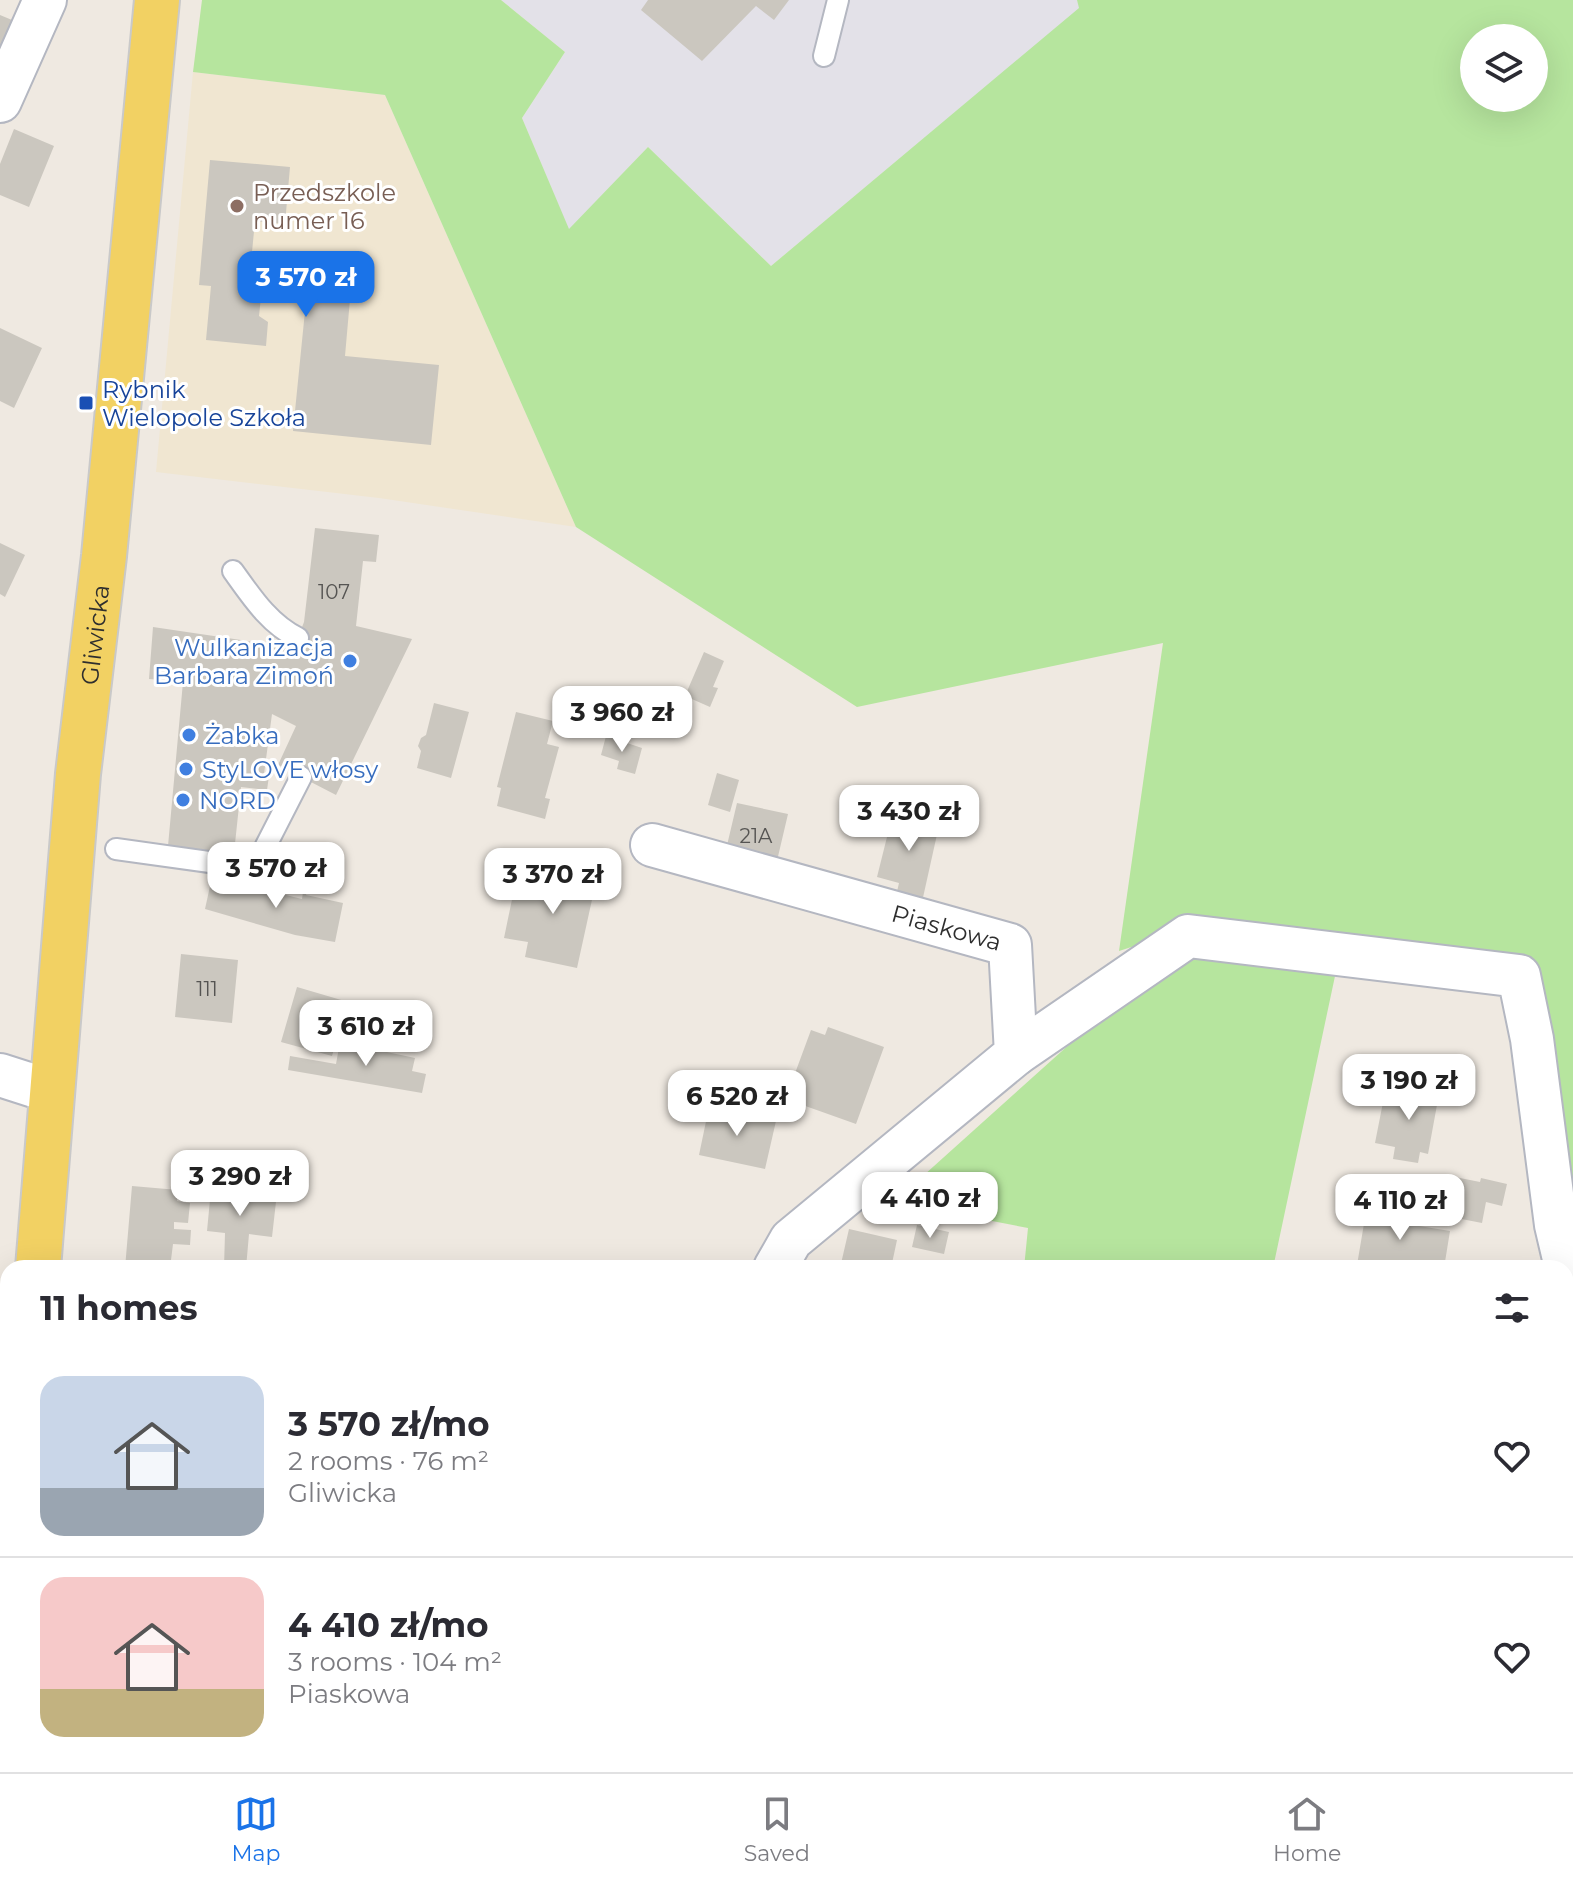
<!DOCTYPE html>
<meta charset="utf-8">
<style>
:root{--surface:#fff;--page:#f2f2f3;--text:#2b2b33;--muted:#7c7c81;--line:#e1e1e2;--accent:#1a73e8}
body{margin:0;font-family:Montserrat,sans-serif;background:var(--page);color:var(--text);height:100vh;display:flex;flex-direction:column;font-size:30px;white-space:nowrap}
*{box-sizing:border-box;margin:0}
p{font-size:26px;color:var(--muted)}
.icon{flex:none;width:44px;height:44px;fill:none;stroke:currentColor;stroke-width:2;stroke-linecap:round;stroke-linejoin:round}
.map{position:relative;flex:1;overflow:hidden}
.details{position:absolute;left:0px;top:1260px;width:1574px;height:512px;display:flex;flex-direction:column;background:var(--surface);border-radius:24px 24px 0 0;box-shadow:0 8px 32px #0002}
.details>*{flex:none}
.tools{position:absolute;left:1460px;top:24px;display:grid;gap:16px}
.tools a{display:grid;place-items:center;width:88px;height:88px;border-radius:50%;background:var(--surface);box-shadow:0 8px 32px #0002;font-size:40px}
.price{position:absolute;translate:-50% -68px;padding:0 18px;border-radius:16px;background:#fff;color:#222;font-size:26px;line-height:52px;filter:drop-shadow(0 2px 4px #0008)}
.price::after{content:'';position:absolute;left:50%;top:48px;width:24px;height:18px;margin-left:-12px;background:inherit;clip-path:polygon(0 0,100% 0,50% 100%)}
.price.current{background:var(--accent);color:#fff}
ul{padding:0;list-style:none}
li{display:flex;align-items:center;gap:24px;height:200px;padding:0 40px}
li+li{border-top:2px solid var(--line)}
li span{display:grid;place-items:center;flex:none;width:224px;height:160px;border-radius:24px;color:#555}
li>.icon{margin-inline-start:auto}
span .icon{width:96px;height:96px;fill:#fffc;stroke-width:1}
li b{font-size:34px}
h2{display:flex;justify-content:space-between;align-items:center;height:96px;padding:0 40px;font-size:34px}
.tabs{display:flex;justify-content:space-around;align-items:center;height:112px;border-top:2px solid var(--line);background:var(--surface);font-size:22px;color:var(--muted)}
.tabs a{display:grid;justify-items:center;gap:4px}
.tabs .current{color:var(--accent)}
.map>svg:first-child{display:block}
</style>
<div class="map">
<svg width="1573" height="1772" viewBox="0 0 1573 1772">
<rect width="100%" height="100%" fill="#efe9e1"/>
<!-- industrial -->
<path fill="#e3e1e8" d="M501,0H1077L1080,8L771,266L648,147L569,230L522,118L565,52Z"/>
<!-- education -->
<path fill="#f0e6d1" d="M193,72L385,95L576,527L379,498L156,472Z"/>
<!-- green -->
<path fill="#b6e59e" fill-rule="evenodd" d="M202,0H501L565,52L522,118L569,229L648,147L771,266L1079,8L1077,0H1573V1200L1521,957L1209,922L1119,951L1163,643L857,707L576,527L385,95L193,72ZM1474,38H1534V98H1474Z
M1204,952L1338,962L1273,1268H1024L1028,1228L894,1202L1111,1007Z
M1566,1461H1573V1633L1566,1632Z
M774,1764H1269L1268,1772H772Z"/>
<!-- building -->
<path fill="#cbc7bf" d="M648,0H789L774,20L756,6L702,61L641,10Z
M0,15L12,20L0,52Z
M14,129L54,146L29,207L0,195V164Z
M210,160L290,167L285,224L255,221L250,273L259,274L258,289L308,294L312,261L353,265L345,356L439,365L431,445L293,431L306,301L261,297L259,316L268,322L266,346L206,340L211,286L199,285Z
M0,328L42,348L14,408L0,401Z
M315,528L379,535L376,562L363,561L356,626L412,639L336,795L278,765L296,726L272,714L264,774L269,776L267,790L241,787L234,853L168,846L183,682L149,679L153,627L294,648L304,622Z
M0,543L25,555L5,597L0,594Z
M704,652L724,661L713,687L718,688L710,707L685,696Z
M434,703L469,712L451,778L417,768L421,751L418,746L421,738L426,735Z
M516,712L553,721L547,744L559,747L545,798L550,799L545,819L497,806L501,788L497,787Z
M606,736L642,748L635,774L617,769L619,761L601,755Z
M717,773L739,780L730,812L708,805Z
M737,803L788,814L776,865L724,858Z
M894,809L940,821L922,902L896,896L899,883L877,877Z
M544,866L597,877L577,968L525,957L528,942L504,938L515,885L538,891Z
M212,877L302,899L303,892H307L306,895L343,903L335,942L295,935L205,909Z
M181,954L238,960L232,1023L175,1017Z
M297,987L348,1002L332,1056L281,1042Z
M828,1027L884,1047L856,1124L797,1103L805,1080L794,1076L811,1030L825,1035Z
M340,1042L415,1058L412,1071L426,1074L422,1093L288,1070L290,1056L336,1064Z
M1423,1081L1434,1084L1439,1094L1428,1154L1420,1152L1418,1163L1393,1159L1395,1147L1375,1143L1385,1092L1410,1098L1413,1087Z
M709,1107L776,1121L765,1169L699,1155Z
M1450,1176L1480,1182L1481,1178L1507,1184L1502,1206L1486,1202L1482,1223L1441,1215Z
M212,1179L254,1190L277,1193L272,1237L249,1234L246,1268H224L225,1233L207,1231Z
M132,1186L178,1190L177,1201L190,1203L188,1223L174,1222V1229L191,1230L190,1245L173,1244L170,1268H125Z
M1367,1206L1410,1212L1407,1224L1450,1231L1444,1268H1377L1357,1265Z
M917,1225L949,1232L944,1254L912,1247Z
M849,1229L897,1240L891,1268H840Z
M286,1764H349L365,1767L364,1772H284Z
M1541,1764L1572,1771V1772H1540Z"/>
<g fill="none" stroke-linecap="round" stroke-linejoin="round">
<!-- lane casing -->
<g stroke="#b4b7c1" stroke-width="24">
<path id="lane" d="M824,56L838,0
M233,571C251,596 269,624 298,638
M116,849L281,872
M255,867L301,777"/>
</g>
<!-- street casing -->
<g stroke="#b4b7c1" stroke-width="46">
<g id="street">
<path d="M0,101L45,0"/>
<path id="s1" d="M652,845L1010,945L1016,1054L791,1240L775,1268"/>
<path d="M1016,1054L1188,936L1519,976L1532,1039L1556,1225L1573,1297"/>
<path d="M0,1075L53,1092"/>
<path d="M484,1772L489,1764"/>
</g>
</g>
<!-- primary casing -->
<g stroke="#c9c9c9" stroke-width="48">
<g id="primary">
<path id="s2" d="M38,1268L78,774L104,556L157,0"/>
<path d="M0,1714L8,1620"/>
</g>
</g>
<!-- lane -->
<use href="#lane" stroke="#fff" stroke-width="20"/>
<!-- street -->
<use href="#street" stroke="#fff" stroke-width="42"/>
<!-- primary -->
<use href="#primary" stroke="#f2d163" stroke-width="44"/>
</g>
<!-- markers -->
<circle fill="#8d6e63" stroke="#fff" stroke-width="3" cx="237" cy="206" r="8"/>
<rect fill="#1a4fb4" stroke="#fff" stroke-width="3" x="78" y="395" width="16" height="16" rx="4"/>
<g fill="#3f7fe0" stroke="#fff" stroke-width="3">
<circle cx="350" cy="661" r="8"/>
<circle cx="189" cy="735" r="8"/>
<circle cx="186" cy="769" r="8"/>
<circle cx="183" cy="800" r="8"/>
</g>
<g text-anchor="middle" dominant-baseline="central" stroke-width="6" stroke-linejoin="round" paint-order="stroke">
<!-- number labels -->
<g font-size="20" fill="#555452">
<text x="334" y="592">107</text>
<text x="756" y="836">21A</text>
<text x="207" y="989">111</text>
</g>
<!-- education labels -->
<g font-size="24" fill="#785e54" stroke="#fff" text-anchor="start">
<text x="253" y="192">Przedszkole<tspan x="253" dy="28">numer 16</tspan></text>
</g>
<!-- transit labels -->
<g font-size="24" fill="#164399" stroke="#fff" text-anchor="start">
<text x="102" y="389">Rybnik<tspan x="102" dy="28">Wielopole Szkoła</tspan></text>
</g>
<!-- street labels -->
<g font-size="24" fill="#2e2e2e" stroke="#fff">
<text stroke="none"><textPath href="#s2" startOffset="636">Gliwicka</textPath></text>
<text stroke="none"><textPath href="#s1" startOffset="306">Piaskowa</textPath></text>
</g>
<!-- shop labels -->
<g font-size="24" fill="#366cbe" stroke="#fff" text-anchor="start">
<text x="334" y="647" text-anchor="end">Wulkanizacja<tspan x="334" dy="28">Barbara Zimoń</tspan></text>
<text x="205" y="735">Żabka</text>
<text x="202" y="769">StyLOVE włosy</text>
<text x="199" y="800">NORD</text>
</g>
</g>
</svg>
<div class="tools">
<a><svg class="icon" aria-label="layers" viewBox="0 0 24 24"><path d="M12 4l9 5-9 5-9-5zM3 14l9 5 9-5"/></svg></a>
</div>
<b class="price current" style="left:306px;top:319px">3 570 zł</b>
<b class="price" style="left:622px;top:754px">3 960 zł</b>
<b class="price" style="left:909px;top:853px">3 430 zł</b>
<b class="price" style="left:276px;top:910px">3 570 zł</b>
<b class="price" style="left:553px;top:916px">3 370 zł</b>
<b class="price" style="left:366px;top:1068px">3 610 zł</b>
<b class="price" style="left:1409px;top:1122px">3 190 zł</b>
<b class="price" style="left:737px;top:1138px">6 520 zł</b>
<b class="price" style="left:240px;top:1218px">3 290 zł</b>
<b class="price" style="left:930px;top:1240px">4 410 zł</b>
<b class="price" style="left:1400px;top:1242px">4 110 zł</b>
<section class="details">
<h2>11 homes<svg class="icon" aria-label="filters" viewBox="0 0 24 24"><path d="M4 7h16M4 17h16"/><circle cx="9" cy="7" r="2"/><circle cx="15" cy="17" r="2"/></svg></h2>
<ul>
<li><span style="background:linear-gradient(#c9d6e8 70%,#9aa5b1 0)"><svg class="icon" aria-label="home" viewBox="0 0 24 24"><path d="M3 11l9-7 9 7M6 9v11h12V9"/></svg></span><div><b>3 570 zł/mo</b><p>2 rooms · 76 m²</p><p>Gliwicka</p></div><svg class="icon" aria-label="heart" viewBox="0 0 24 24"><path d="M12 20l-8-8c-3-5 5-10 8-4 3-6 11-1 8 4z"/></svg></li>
<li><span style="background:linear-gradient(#f6c9c9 70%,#c2b280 0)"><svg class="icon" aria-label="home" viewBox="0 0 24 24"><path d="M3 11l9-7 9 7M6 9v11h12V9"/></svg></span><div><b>4 410 zł/mo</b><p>3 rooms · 104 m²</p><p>Piaskowa</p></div><svg class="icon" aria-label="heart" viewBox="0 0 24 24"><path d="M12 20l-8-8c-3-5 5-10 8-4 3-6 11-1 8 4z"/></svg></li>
</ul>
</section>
</div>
<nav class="tabs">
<a class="current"><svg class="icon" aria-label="map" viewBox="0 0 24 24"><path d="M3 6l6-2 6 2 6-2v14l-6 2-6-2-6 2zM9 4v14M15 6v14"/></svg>Map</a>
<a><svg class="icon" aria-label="saved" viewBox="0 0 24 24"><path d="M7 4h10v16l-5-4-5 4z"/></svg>Saved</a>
<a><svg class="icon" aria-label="home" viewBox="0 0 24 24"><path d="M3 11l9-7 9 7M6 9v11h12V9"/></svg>Home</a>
</nav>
